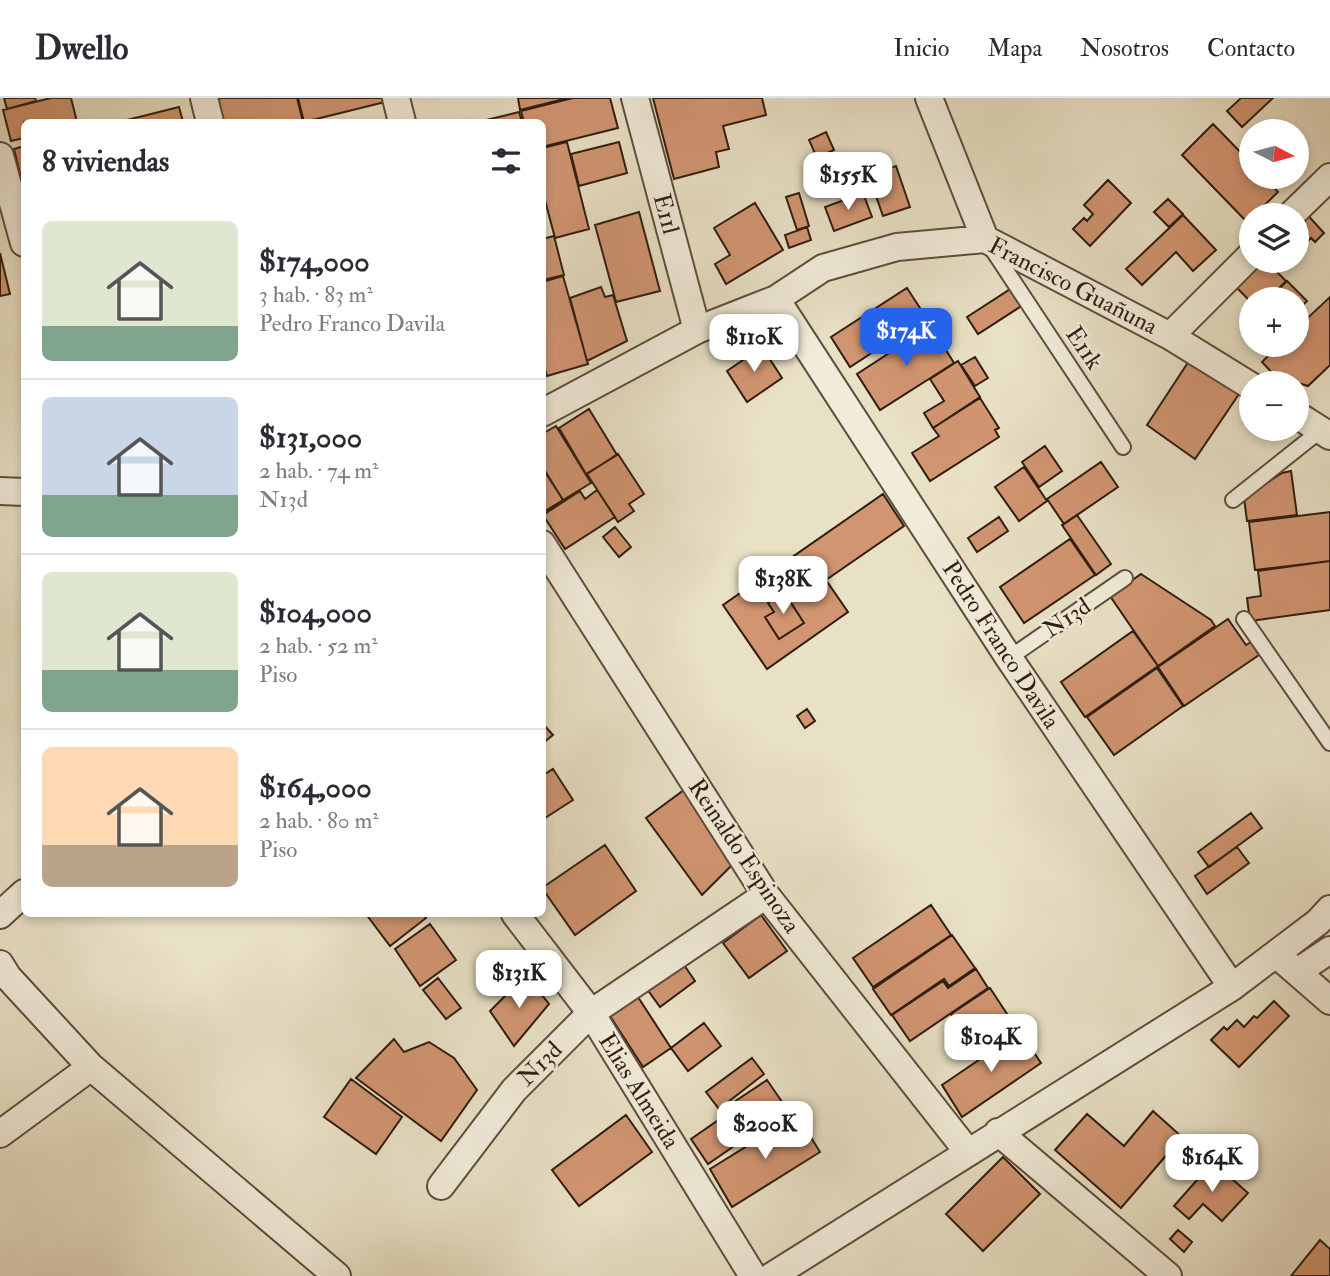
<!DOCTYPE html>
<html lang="es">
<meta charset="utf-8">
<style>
:root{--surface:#fff;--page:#f7f7f7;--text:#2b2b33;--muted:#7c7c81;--line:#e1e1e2;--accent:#2563eb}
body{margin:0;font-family:"IM FELL Double Pica",serif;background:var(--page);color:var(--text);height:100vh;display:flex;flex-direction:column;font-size:26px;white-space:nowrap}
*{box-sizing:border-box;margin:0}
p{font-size:23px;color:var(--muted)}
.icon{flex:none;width:38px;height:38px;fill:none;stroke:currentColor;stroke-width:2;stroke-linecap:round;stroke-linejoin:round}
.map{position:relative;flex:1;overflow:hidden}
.sheet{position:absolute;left:21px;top:21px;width:525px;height:798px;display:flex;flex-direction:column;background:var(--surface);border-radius:10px;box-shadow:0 4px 10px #0003}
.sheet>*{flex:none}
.needle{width:46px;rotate:96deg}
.tools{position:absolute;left:1239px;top:21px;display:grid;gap:14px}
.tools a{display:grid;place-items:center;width:70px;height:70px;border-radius:50%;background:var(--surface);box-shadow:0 4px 10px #0003;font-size:35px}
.price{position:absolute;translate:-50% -60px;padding:0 16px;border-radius:14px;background:#fff;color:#222;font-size:23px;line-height:46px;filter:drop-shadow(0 2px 4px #0008)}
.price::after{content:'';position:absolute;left:50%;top:42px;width:21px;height:16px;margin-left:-10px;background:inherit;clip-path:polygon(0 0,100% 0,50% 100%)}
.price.current{background:var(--accent);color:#fff}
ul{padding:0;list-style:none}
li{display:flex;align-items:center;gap:21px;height:175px;padding:0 21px}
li+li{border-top:2px solid var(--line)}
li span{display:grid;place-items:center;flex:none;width:196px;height:140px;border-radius:10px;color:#555}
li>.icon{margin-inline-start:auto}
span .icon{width:84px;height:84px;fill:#fffc;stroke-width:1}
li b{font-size:30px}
h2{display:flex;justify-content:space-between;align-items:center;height:84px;padding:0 21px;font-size:30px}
header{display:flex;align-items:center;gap:42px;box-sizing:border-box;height:98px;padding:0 35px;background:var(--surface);border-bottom:2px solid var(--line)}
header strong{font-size:33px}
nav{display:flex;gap:38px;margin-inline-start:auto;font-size:24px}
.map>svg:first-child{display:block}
</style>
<header>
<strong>Dwello</strong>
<nav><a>Inicio</a><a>Mapa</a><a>Nosotros</a><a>Contacto</a></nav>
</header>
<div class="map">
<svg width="1330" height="1178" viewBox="0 0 1330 1178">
<rect width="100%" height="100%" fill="#e9e1c6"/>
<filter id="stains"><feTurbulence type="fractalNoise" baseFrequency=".00286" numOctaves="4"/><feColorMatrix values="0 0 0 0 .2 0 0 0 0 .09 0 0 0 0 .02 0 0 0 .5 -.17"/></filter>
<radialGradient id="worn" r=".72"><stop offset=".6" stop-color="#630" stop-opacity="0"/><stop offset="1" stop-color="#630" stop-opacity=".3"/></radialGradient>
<!-- building -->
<path fill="#d19571" stroke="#2f1d0f" stroke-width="2" fill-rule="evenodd" d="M4,0H35L36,3L7,11Z
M51,0H71L77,24H24V40L11,43L3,12Z
M221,0H297L303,24H220L215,2Z
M298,0H384L385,4L304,24Z
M518,0H568L520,12Z
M573,0H610L618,30L542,49V24H524L521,13Z
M653,0H762L766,17L723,28L729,51L716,54L719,69L674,81Z
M1241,0H1273L1242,29L1227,13Z
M179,9L183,24H119Z
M519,14L522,24H478Z
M1213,26L1251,65V79H1264L1278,94L1247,124L1182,57Z
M826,34L834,52L817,60L809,42Z
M567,44L589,131L555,140L542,91V50Z
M619,44L627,75L579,88L571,56Z
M24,48V92L14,51Z
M896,68L910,109L883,118L869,78Z
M1108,82L1131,105L1090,148L1073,131L1084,120L1087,123L1093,116L1084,107Z
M799,95L809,128L797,132L786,99Z
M863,95L872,119L834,133L825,109Z
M1168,101L1183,116L1169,129L1154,114Z
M755,105L783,152L726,186L715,166L730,157L714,130Z
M1303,112L1324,135L1315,144L1311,140L1301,150L1297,145V118Z
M639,114L660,193L616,204L595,127Z
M1183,117L1216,152L1193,173L1176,154L1142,187L1126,171Z
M807,129L811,142L789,150L785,137Z
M554,138L564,177L543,182L542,141Z
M0,155L10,196L0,198Z
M1251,163H1266L1286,183L1268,201H1251V204L1229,182Z
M563,178L588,266L547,278L542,261V184Z
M1287,183L1307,203L1297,213V201H1277L1273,197Z
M601,189L605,199L613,197L627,243L587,263L570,200Z
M907,190L931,227L889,254L884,247L850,269L831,239Z
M1012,190L1023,207L978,236L967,219Z
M1330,199V267L1308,288L1275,278L1262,264L1279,247H1297V230Z
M760,216L773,237L742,255L730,234Z
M931,228L954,265L880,312L857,276Z
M762,249L782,280L747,304L727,273Z
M975,259L988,280L975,288L961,267Z
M958,263L980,299L933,330L924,315L944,303L930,281Z
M1189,263L1239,296L1195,361L1147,327Z
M980,300L999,330L995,332L999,339L930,383L912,355L939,338L933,330Z
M589,311L617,357L586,376L559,330Z
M556,328L591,385L563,402L542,368V336Z
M1045,348L1062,373L1039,389L1022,364Z
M618,356L644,396L629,406L634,413L618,424L587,376Z
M1101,364L1118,389L1064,426L1047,401Z
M542,369L563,402L542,415Z
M1024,369L1047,403L1019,423L995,389Z
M1291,373L1297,417L1247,423L1244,400L1282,375Z
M597,392L615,419L565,451L543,417L580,393L585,401Z
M883,396L904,428L826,482L848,514L767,571L723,507ZM784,494L804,525L779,541L765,519L774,514L768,505Z
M1330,414V463L1255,472L1249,424Z
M1077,417L1111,466L1096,477L1062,427Z
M999,419L1008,433L977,454L968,440Z
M615,429L631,449L619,459L603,439Z
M1070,441L1095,477L1024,525L1000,489Z
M1330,463V512L1250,523L1247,500L1261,498L1258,473Z
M1141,476L1211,522L1215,528L1158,568L1110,498Z
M784,494L804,525L779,541L765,519L774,514L768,505Z
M1228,521L1246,547L1251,544L1259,557L1184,608L1158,569Z
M1133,533L1158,568L1085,619L1061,584Z
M1157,570L1183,608L1114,657L1087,619Z
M807,611L815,623L805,630L797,618Z
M542,625L553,637L542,646Z
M553,671L573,702L542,722V678Z
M688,689L735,764L702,797L646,720Z
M1251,715L1262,730L1209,769L1198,754Z
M605,747L636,793L575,837L542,790Z
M1237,749L1249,765L1207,796L1195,778Z
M931,807L951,837L873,889L853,860Z
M366,816H422L426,820L390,848Z
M761,817L787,853L749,880L723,845Z
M430,826L456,862L420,888L395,851Z
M952,837L975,870L949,888L944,881L891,917L873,891Z
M682,864L695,883L660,909L647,891Z
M976,871L988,890L910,943L892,917L943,883L948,890Z
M526,877L549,906L514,948L490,913Z
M438,880L461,910L446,921L423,892Z
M990,890L1013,925L974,951L951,916Z
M638,899L671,950L643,969L610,918Z
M1274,903L1289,918L1239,969L1211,942L1224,929L1227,932L1237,922L1244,929L1254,918L1257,920Z
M704,925L721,948L688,973L671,950Z
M1020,934L1041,965L962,1019L942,987Z
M394,941L404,954L429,944L454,960L477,992L441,1043L356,980Z
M752,960L764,976L719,1011L706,994Z
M351,981L402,1019L376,1056L324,1019Z
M767,982L789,1014L752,1039L731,1006Z
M1153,1013L1182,1039L1121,1110L1055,1052L1087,1016L1124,1048Z
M626,1017L652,1054L579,1108L552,1072Z
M797,1017L820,1054L732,1109L710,1071Z
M720,1021L737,1046L708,1066L691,1041Z
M1003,1059L1040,1096L983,1153L946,1116Z
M1213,1064L1248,1095L1222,1123L1203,1106L1189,1121L1174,1108Z
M1178,1132L1192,1144L1184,1154L1170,1141Z
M1320,1142L1330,1151V1178H1291Z"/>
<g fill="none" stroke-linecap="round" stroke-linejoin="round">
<!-- lane casing -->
<g stroke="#5e4e3d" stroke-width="18">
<path id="lane" d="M990,148L1123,349
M1233,402L1321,332
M1244,521L1330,645
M1009,560L1125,480"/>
</g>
<!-- street casing -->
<g stroke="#5e4e3d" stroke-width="30">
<path id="street" d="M204,0L210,24
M396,0L402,24
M635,0L697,232
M929,0L985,141
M0,58L24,145
M1291,117L1330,79
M776,201L1009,560L1232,889
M1170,238L1251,157
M542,315L697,232L776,201L823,170L897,149L985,141L1170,238L1251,288
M1297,317L1330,338
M0,393L24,394
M542,446L766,797L968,1054
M515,816L591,915L753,1178
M0,817L24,795
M1276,856L1330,903
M0,866L8,879L91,969L337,1178
M1297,874L1330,852
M998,1034L1168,1178
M0,1036L91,969
M441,1088L514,992L591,915L766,797
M772,1178L1232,889L1318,824L1330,811"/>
</g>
<!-- lane -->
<use href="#lane" stroke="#f1ecda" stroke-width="14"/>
<!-- street -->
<use href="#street" stroke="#f1ecda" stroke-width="26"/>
</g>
<g text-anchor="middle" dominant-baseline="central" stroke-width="5" stroke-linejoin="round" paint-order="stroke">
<!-- street labels -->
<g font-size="24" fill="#2f1d0f" stroke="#f1ecda">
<text transform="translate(666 116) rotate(75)">E11l</text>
<text transform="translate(1073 188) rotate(27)">Francisco Guañuna</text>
<text transform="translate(1084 250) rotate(56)">E11k</text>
<text transform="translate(1067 520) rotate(-34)">N13d</text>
<text transform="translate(1001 547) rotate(57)">Pedro Franco Davila</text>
<text transform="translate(744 758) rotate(56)">Reinaldo Espinoza</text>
<text transform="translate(540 966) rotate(-45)">N13d</text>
<text transform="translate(639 993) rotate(58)">Elias Almeida</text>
</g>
</g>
<rect width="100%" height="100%" filter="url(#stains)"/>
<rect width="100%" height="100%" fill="url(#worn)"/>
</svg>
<div class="tools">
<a><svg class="needle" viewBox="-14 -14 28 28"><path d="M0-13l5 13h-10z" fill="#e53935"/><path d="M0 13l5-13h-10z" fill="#7c7c81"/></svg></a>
<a><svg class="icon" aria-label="layers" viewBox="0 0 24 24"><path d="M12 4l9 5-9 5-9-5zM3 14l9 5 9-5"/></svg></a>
<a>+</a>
<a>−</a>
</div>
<b class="price" style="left:848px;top:114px">$155K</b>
<b class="price current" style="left:906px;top:270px">$174K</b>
<b class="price" style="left:754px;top:276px">$110K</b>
<b class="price" style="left:783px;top:518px">$138K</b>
<b class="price" style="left:519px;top:912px">$131K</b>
<b class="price" style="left:991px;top:976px">$104K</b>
<b class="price" style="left:765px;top:1063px">$200K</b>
<b class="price" style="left:1212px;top:1096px">$164K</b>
<section class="sheet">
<h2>8 viviendas<svg class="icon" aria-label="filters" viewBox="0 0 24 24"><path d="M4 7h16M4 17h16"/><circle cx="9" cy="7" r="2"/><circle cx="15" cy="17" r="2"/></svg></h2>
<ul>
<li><span style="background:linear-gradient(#dfe7d0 75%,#7fa58c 0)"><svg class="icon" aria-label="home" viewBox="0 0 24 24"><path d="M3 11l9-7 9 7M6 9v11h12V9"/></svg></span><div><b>$174,000</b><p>3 hab. · 83 m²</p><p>Pedro Franco Davila</p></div></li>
<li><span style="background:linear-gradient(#c9d6e8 70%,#7fa58c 0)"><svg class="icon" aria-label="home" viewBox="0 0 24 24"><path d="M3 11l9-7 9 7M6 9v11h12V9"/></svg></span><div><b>$131,000</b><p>2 hab. · 74 m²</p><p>N13d</p></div></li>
<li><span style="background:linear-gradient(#dfe7d0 70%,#7fa58c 0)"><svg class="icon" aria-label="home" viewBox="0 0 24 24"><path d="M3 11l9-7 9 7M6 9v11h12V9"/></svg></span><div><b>$104,000</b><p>2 hab. · 52 m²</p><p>Piso</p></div></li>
<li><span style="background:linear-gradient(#ffd9b3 70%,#b9a48a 0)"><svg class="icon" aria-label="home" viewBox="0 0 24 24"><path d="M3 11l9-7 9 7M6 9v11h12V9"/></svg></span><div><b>$164,000</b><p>2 hab. · 80 m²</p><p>Piso</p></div></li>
</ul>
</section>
</div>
